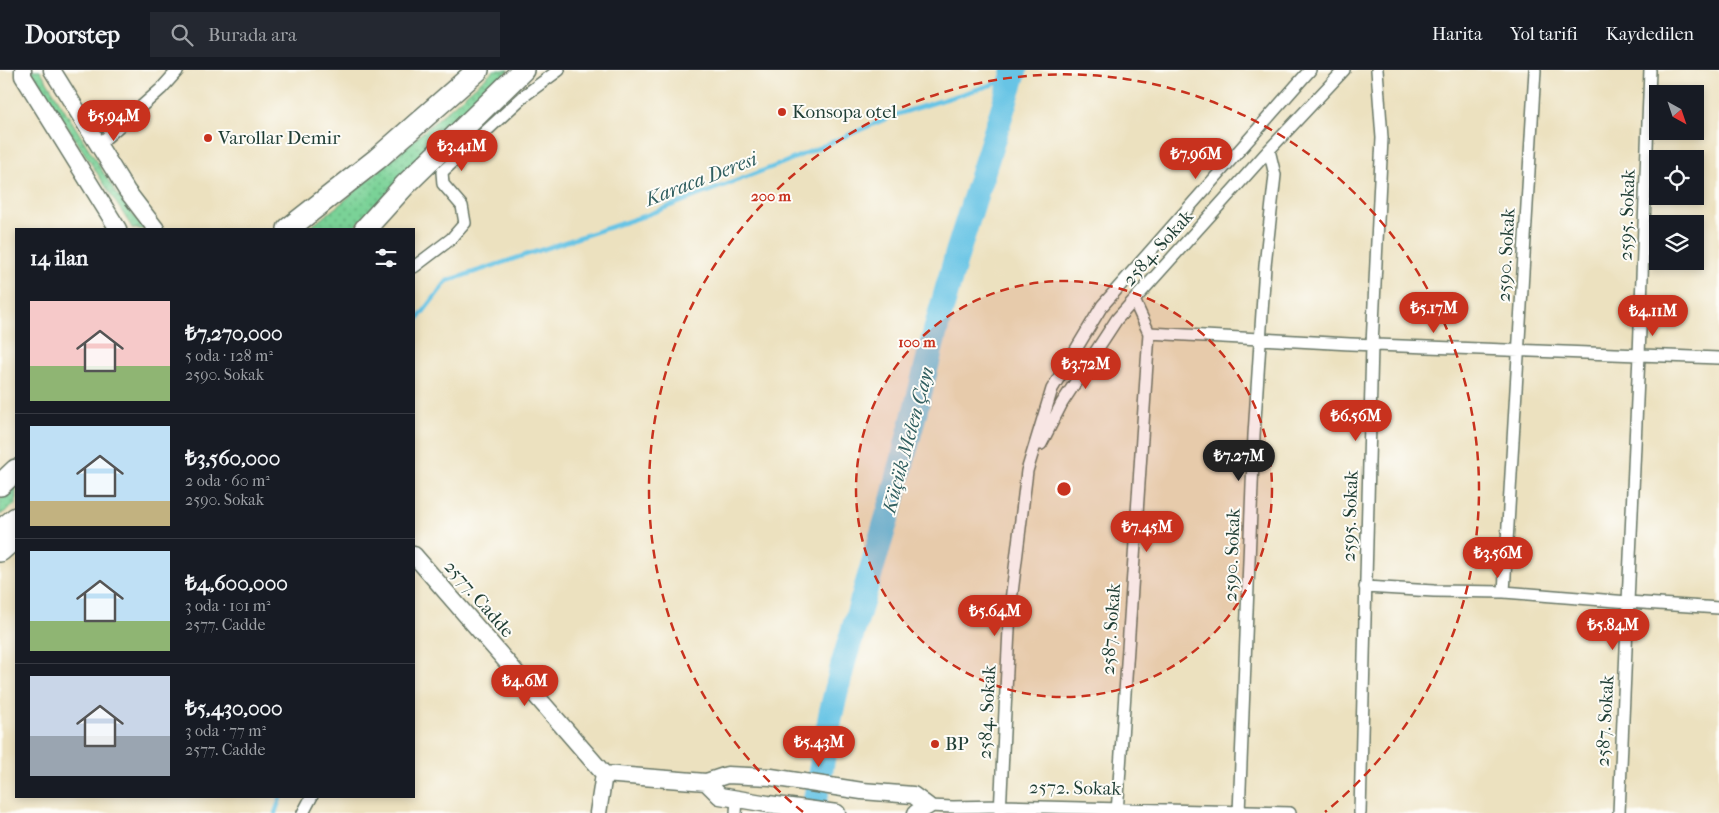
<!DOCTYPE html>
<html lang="tr">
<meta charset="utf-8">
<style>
:root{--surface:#171b24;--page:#242831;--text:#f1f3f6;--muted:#9ea1a6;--line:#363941;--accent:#c8321e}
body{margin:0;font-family:"IM FELL French Canon",serif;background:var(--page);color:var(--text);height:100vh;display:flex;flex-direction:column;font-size:19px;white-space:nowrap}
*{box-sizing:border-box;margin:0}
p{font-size:16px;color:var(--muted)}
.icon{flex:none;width:28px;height:28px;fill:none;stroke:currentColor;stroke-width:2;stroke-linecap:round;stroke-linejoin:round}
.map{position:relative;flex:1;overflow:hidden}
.drawer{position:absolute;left:15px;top:158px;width:400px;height:570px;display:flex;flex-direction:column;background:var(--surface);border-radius:0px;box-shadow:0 2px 8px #0003}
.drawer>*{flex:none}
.needle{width:32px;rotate:140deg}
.buttons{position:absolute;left:1649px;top:15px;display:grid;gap:10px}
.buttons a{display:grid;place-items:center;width:55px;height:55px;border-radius:0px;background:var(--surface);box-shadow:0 2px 8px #0003;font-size:25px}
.price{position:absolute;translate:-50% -42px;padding:0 11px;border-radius:18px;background:var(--accent);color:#fff;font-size:16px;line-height:32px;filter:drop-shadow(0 1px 2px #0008)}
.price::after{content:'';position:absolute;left:50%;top:30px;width:15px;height:11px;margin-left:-8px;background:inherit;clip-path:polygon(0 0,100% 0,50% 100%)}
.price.active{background:#222;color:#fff}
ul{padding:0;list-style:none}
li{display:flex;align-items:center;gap:15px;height:125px;padding:0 15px}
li+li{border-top:1px solid var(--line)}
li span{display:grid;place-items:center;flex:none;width:140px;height:100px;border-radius:0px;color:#555}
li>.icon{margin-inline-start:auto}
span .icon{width:60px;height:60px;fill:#fffc;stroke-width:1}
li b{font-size:21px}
h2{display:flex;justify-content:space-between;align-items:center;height:60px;padding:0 15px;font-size:21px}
header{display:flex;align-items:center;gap:30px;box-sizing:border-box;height:70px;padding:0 25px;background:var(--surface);border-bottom:1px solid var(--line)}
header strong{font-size:24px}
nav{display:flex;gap:28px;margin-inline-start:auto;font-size:18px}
.search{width:350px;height:45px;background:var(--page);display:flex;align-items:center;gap:12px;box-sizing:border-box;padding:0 18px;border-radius:0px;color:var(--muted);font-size:19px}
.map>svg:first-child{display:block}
</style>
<header>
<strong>Doorstep</strong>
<div class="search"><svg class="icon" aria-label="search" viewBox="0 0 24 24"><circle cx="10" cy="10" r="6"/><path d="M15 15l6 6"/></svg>Burada ara</div>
<nav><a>Harita</a><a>Yol tarifi</a><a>Kaydedilen</a></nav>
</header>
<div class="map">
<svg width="1719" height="743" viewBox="0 0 1719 743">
<defs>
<pattern id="grass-dots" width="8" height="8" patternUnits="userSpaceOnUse" patternTransform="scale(1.25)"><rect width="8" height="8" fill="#7ad297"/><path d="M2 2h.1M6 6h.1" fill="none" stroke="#63ac7c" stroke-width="1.8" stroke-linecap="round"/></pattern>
</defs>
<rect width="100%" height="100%" fill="#fdfcf7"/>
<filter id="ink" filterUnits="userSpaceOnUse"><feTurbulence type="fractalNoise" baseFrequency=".02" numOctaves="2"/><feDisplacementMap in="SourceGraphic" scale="10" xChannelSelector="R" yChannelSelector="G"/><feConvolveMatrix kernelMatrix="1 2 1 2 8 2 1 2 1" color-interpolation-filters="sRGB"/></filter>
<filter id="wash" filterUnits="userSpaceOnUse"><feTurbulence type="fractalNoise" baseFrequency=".0096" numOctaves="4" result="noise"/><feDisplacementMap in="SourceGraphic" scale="20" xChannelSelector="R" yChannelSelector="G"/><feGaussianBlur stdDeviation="1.12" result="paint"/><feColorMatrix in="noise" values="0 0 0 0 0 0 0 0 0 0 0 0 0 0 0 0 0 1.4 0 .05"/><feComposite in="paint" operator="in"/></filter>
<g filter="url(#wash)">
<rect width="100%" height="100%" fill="#ece1bf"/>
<!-- grass -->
<path fill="url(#grass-dots)" stroke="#4c8866" d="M31,0H40L116,123L144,159H133Z
M494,0H509L352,159H308L344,131Z
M16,415V434L0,445V429Z"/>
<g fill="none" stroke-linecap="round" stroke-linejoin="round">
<!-- stream -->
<path stroke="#67c4e5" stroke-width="4.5" d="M414,254L447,211L644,146L783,93L895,45L1013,8
M275,743L281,726"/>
<!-- river -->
<path stroke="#67c4e5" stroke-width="25" d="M813,743L831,643L843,594L893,428L938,251L958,181L1015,0"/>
</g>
</g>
<g filter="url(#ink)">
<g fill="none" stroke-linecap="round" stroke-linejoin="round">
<!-- street casing -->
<g stroke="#677665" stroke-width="14">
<path id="street" d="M98,75L161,19L178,0
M414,197L451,169L465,153L462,136L443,114L442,102L525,25L559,0
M1149,263L1350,274L1719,288
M1041,374L1062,333L1117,249L1269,80L1344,0
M1365,517L1434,521L1504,522L1628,532L1639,285L1650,0
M1504,522L1535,0
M928,736L953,737L1000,736L1290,743
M303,743L312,726
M736,743L737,729
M1000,743L1010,539L1027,401L1052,319L1102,236L1310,0
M1117,743L1149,263L1134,230
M1239,743L1254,365L1265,196L1275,105L1269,80
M1360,743L1372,275L1382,68L1377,0
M1619,743L1628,532L1719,538"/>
</g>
<!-- secondary casing -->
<g stroke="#677665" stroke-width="19">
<path id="secondary" d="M23,0V6L118,159
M52,0L127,121L156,159
M414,485L604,704L706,712L727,705L771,707L862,721L913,725L928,736L916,743
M706,712L720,726L768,734L837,743
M598,743L604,704"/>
</g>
<!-- highway casing -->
<g stroke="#677665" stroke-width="24">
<path id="highway" d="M288,159L377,89L478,0
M365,159L405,115L523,0
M0,415L16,400
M0,461L16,448
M0,481L16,467"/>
</g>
<!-- street -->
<use href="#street" stroke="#fff" stroke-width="11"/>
<!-- secondary -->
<use href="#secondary" stroke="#fff" stroke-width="16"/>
<!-- highway -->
<use href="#highway" stroke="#fff" stroke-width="21"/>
</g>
</g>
<!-- distance rings -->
<circle cx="1064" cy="419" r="208" fill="#c8321e" fill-opacity=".12"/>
<g fill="none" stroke="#c8321e" stroke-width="2.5" stroke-dasharray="9 6">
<circle cx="1064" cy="419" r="208"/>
<path d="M803 742A415 415 0 1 1 1325 742"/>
</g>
<!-- markers -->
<g fill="#c8321e" stroke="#fdfcf7" stroke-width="2">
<circle cx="782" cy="42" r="5"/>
<circle cx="208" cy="68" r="5"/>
<circle cx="935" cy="674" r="5"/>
</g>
<g text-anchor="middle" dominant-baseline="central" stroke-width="4" stroke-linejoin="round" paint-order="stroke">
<!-- poi labels -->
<g font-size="19" fill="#1f3d34" stroke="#fdfcf7" text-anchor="start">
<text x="792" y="42">Konsopa otel</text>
<text x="218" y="68">Varollar Demir</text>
<text x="945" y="674">BP</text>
</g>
<!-- street labels -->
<g font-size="19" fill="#1f3d34" stroke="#fdfcf7">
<text transform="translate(1627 145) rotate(-88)">2595. Sokak</text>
<text transform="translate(1158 178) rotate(-48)">2584. Sokak</text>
<text transform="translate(1506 185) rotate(-87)">2590. Sokak</text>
<text transform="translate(1350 446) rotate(-88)">2595. Sokak</text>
<text transform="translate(1232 485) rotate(-88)">2590. Sokak</text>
<text transform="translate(479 529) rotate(49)">2577. Cadde</text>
<text transform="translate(1111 559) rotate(-86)">2587. Sokak</text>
<text transform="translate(987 642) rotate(-87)">2584. Sokak</text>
<text transform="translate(1605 651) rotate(-87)">2587. Sokak</text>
<text transform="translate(1075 718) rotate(1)">2572. Sokak</text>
</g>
<!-- water labels -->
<g font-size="20" font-style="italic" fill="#315f60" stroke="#fdfcf7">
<text transform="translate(701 109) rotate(-21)">Karaca Deresi</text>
<text transform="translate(908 370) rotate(-75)">Küçük Melen Çayı</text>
</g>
</g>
<circle cx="1064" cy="419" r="8" fill="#c8321e" stroke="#fdfcf7" stroke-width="2.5"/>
<g font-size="15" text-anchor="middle" font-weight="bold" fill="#c8321e" stroke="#fdfcf7" stroke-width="4" stroke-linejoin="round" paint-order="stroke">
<text x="771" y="131">200 m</text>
<text x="917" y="277">100 m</text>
</g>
</svg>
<div class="buttons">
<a><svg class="needle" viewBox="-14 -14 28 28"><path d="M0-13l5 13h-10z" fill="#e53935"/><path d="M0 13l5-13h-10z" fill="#9ea1a6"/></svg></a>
<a><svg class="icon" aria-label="locate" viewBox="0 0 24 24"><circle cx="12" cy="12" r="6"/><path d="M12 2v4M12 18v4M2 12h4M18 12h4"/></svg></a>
<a><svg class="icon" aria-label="layers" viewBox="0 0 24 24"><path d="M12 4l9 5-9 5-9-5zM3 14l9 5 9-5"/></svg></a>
</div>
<b class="price" style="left:114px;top:72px">₺5.94M</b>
<b class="price" style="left:462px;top:102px">₺3.41M</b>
<b class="price" style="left:1196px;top:110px">₺7.96M</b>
<b class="price" style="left:1434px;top:264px">₺5.17M</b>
<b class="price" style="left:1653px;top:267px">₺4.11M</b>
<b class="price" style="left:1086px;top:320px">₺3.72M</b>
<b class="price" style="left:1356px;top:372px">₺6.56M</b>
<b class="price active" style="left:1239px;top:412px">₺7.27M</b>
<b class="price" style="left:1147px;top:483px">₺7.45M</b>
<b class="price" style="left:1498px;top:509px">₺3.56M</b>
<b class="price" style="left:995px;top:567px">₺5.64M</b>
<b class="price" style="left:1613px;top:581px">₺5.84M</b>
<b class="price" style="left:525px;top:637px">₺4.6M</b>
<b class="price" style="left:819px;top:698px">₺5.43M</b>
<section class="drawer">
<h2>14 ilan<svg class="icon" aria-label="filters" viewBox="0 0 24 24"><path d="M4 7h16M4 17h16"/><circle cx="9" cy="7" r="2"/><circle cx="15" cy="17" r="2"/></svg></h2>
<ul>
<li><span style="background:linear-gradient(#f6c9c9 65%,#8fb573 0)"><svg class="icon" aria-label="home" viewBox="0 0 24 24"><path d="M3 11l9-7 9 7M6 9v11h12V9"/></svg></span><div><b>₺7,270,000</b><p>5 oda · 128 m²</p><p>2590. Sokak</p></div></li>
<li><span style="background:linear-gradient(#bfe0f5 75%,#c2b280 0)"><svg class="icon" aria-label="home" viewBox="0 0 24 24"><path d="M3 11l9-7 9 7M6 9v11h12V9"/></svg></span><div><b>₺3,560,000</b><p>2 oda · 60 m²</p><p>2590. Sokak</p></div></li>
<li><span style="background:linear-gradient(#bfe0f5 70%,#8fb573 0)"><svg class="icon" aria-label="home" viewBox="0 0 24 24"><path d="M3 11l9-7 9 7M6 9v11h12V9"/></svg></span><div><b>₺4,600,000</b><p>3 oda · 101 m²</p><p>2577. Cadde</p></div></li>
<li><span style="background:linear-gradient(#c9d6e8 60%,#9aa5b1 0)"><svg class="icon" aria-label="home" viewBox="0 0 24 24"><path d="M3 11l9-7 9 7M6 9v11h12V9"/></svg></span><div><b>₺5,430,000</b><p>3 oda · 77 m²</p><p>2577. Cadde</p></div></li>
</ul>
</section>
</div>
